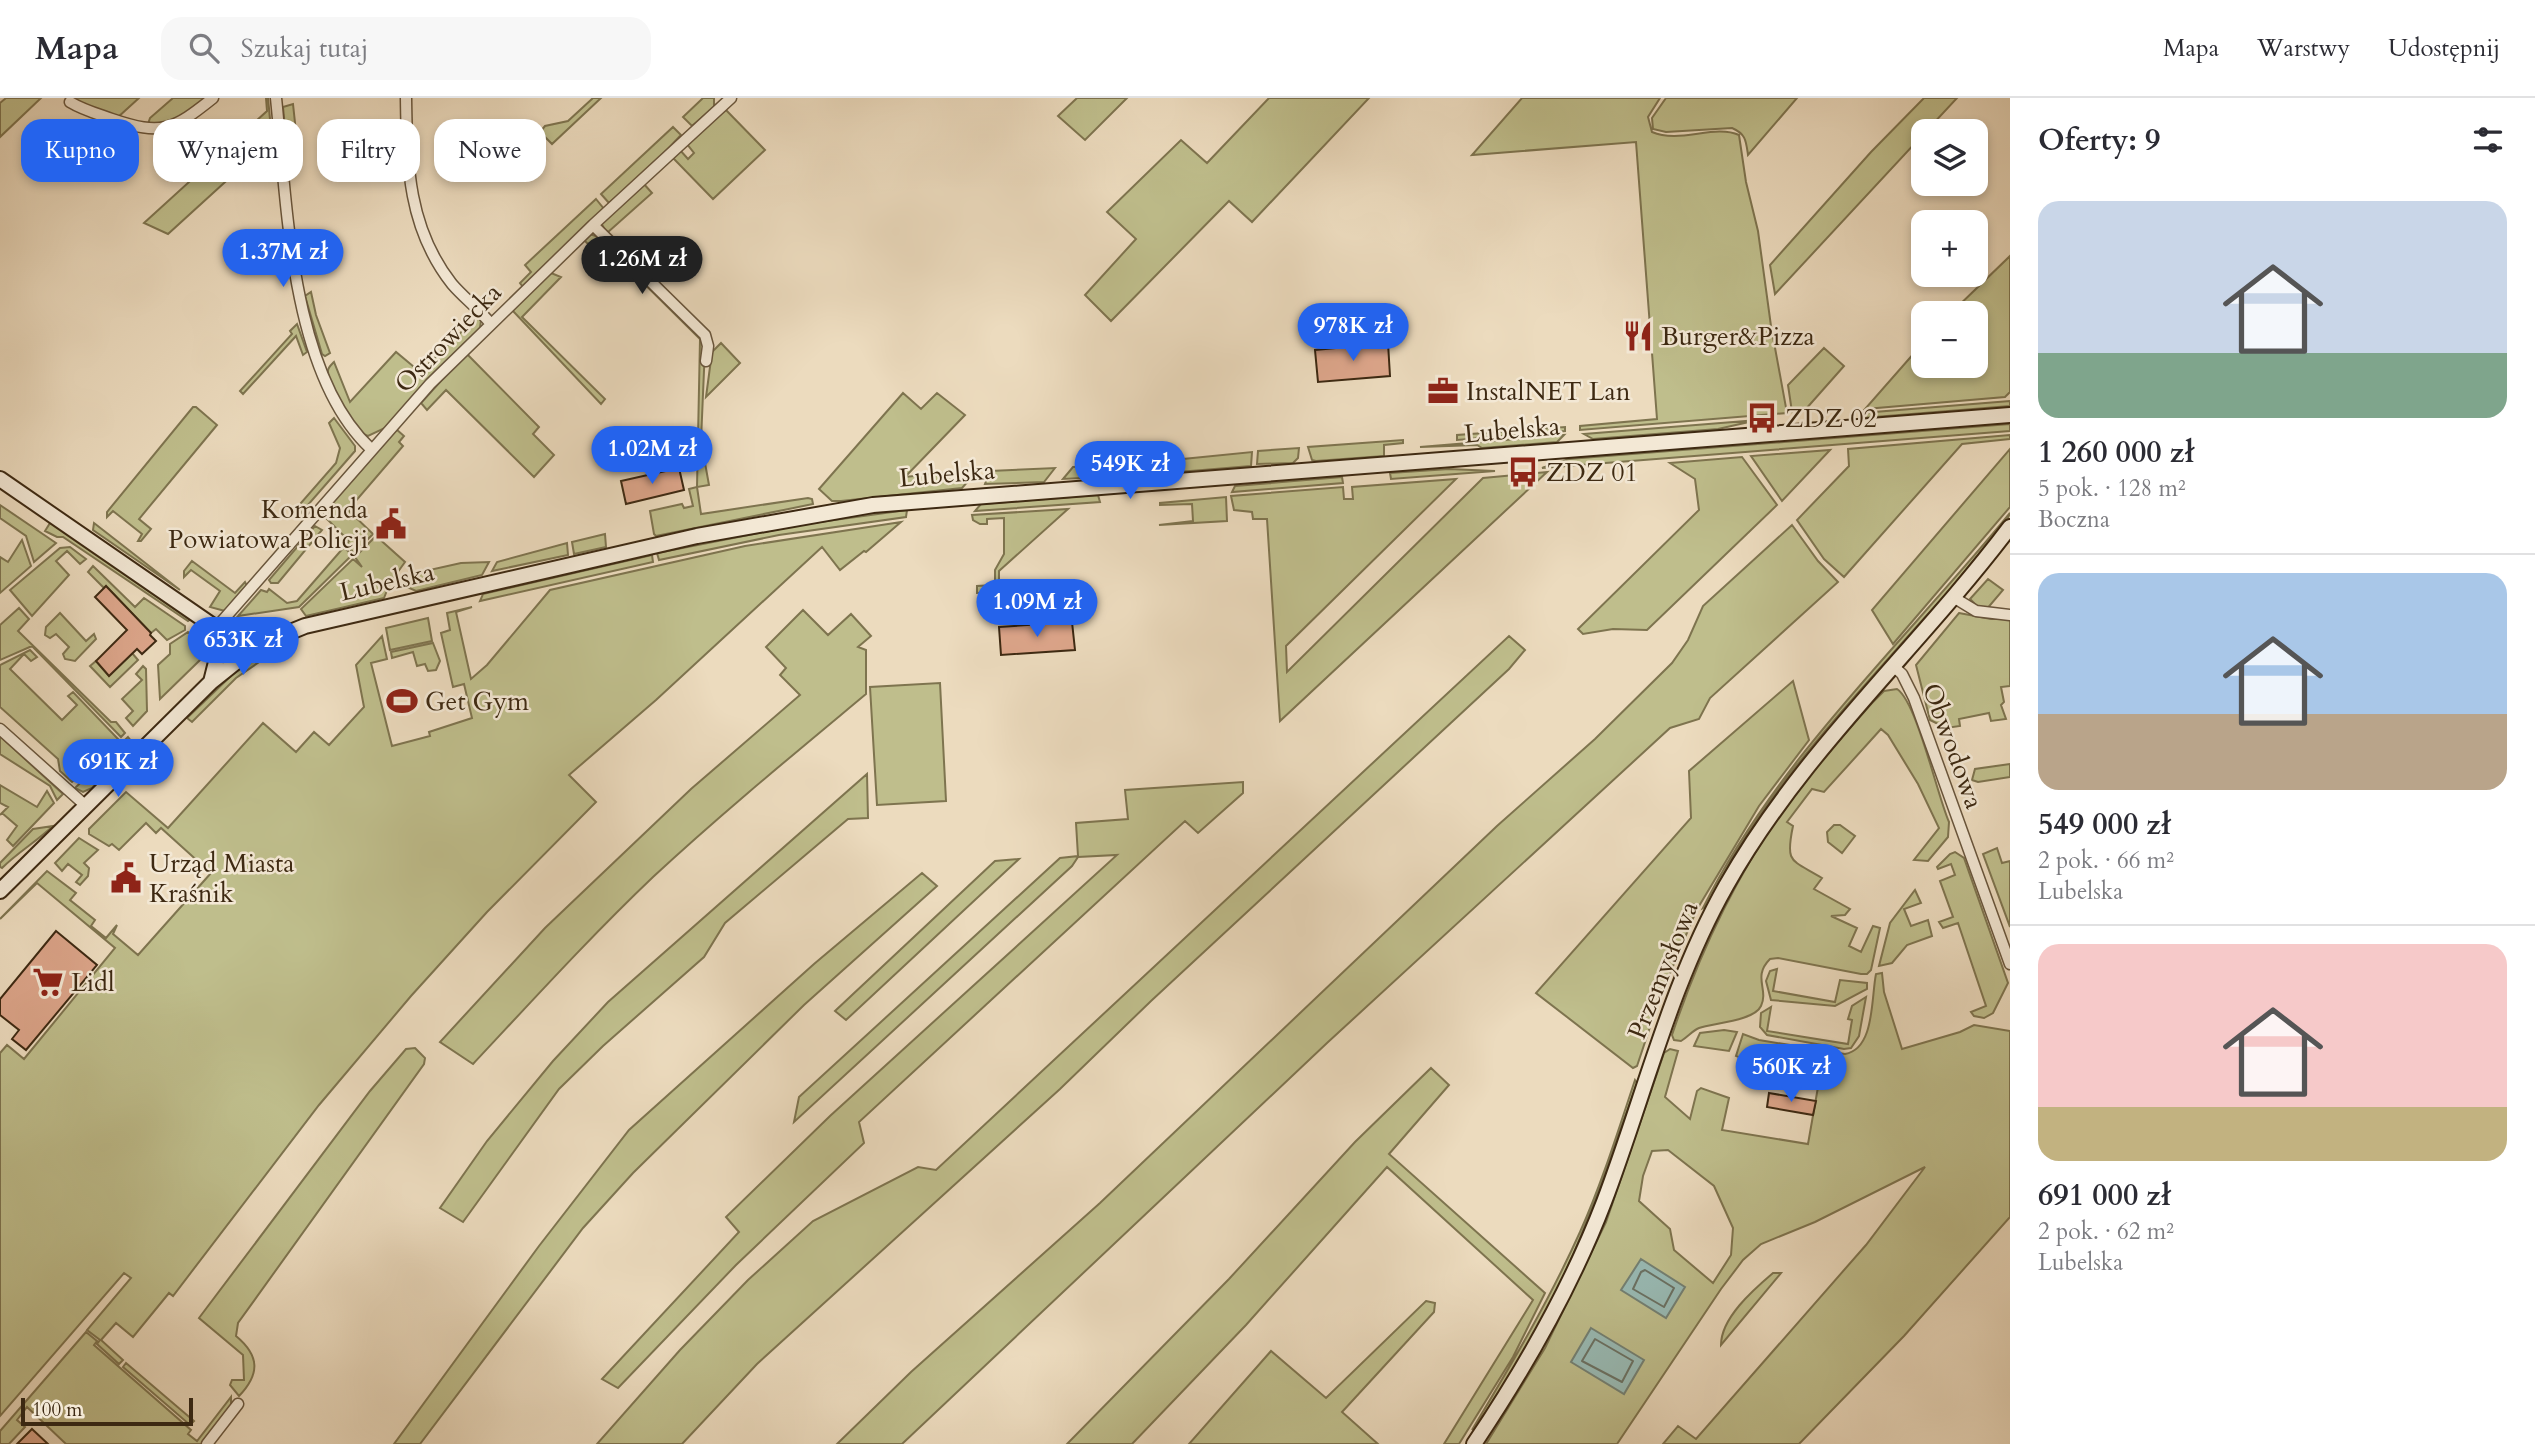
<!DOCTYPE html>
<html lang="pl">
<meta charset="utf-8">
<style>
:root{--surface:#fff;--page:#f7f7f7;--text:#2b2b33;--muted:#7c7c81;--line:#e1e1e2;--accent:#2563eb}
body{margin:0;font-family:Cardo,serif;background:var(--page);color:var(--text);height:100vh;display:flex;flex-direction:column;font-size:26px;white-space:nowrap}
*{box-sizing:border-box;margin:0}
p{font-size:23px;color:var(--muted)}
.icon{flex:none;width:38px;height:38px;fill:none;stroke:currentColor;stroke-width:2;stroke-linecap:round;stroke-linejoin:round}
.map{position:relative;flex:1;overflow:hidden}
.drawer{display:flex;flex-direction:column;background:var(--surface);width:525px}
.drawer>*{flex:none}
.guide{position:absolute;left:21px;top:21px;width:665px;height:63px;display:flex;gap:14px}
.fabs{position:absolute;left:1911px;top:21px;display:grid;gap:14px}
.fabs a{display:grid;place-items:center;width:77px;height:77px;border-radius:14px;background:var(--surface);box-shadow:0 4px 10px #0003;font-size:35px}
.scale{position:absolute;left:21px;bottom:18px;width:172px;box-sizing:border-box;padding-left:7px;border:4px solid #3d2912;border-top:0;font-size:19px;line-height:24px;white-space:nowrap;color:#3d2912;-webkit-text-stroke:5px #f3e8d5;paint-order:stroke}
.price{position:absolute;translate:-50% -60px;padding:0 16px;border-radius:24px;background:var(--accent);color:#fff;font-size:23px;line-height:46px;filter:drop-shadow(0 2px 4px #0008)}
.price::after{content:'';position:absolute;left:50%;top:42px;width:21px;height:16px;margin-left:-10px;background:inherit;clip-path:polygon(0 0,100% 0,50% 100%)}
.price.current{background:#222;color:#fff}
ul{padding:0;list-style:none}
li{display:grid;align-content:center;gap:14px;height:371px;padding:0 28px}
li+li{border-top:2px solid var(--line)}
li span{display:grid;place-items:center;height:217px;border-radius:21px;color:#555}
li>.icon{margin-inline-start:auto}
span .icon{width:126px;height:126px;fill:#fffc;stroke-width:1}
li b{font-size:30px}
h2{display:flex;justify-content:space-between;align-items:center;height:84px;padding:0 28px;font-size:30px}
.chip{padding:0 24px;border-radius:21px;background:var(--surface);box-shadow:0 4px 10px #0003;font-size:24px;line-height:63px}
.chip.current{background:var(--accent);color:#fff}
header{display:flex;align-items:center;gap:42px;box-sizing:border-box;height:98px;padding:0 35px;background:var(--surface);border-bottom:2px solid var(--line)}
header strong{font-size:33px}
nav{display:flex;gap:38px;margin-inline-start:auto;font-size:24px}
.search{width:490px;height:63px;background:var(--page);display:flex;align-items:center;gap:18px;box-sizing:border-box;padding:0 24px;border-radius:21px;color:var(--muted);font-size:26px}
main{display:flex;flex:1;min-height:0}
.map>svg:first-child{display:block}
</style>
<header>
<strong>Mapa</strong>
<div class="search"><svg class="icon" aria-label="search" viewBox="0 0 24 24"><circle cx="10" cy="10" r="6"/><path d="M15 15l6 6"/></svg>Szukaj tutaj</div>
<nav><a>Mapa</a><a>Warstwy</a><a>Udostępnij</a></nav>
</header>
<main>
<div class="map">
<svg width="2010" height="1346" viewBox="0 0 2010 1346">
<rect width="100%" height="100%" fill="#ecdbbe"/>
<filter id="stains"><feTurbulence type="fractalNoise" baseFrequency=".00286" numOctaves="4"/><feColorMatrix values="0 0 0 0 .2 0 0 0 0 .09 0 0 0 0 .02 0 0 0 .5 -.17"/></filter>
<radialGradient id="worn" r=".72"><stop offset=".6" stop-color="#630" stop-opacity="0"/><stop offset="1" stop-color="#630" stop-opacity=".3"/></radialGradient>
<!-- green -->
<path fill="#bfbe8c" stroke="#7e744f" stroke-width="2" fill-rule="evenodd" d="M6,0H41L0,39V5Z
M71,0H139L117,20Z
M173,0H207L177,23L148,26L150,20Z
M266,0H268L271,32L268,34L269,42L272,40L276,78L274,79L269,44L168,136L144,125L267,13Z
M593,0H601L552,46L540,34L545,28L568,23Z
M703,0H714V9L692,28L683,19Z
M1077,0H1127L1085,42L1058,18Z
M1269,0H1369L1252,124L1229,103L1111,223L1085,197L1136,141L1107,114L1181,42L1207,65Z
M1522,0H1660L1648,19L1652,34C1680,46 1714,26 1739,37L1746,84L1758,133L1771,228L1787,315L1580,332V328L1657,321L1636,44L1472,57Z
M1666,0H1797L1748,57C1746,43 1746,36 1732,30L1666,34L1653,31L1652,20Z
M1924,0H1957L1775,196L1770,167L1871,54Z
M293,6L299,62L295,64L296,71H289L283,9Z
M725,11L765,52L713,101L673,60L680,52L688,61L694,55L687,46Z
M673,29L681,37L647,73L609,105L601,96Z
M643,85L652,95L607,135L601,125Z
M596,101L604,111L523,189L520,185L531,174L525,167Z
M590,136L601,140L701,237L705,249L701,343L709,387L697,389L701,416L808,400L812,401L813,406L656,438L654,436L650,413L682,406L684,410L693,408L689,391L697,389L700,241L600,142L591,149L584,142Z
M2010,158V294L2005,299L1865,311L1923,245V268H1976V215H1951Z
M551,175L561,179L522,219L605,301L601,306L512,212L546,176Z
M311,194L316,217L330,255L325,258L322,256L305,198Z
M463,202L481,222L480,230L385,330L368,338C355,334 328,288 328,273C328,269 331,267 334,264L350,304L396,254L420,274L477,219Z
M297,226L307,254L303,257L296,238L243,296L240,293L292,236L290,233Z
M721,245L740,265L706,299L712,254Z
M1824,250L1844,268L1805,312L1792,314L1788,287Z
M466,255L539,329L533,336L554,357L534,379L446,292L427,312L421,305Z
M903,295L921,311L937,295L965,317L905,379L979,371L962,390L841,403H832L819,391Z
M2010,303V308L1862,320V315Z
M193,309H196L217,327L139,421L151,431L141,443H138L142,436L113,413L107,419V414Z
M334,320L355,348V353L300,416L294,413L336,365L340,350L329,325Z
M1758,322L1718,331L1593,341L1584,336Z
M2010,326V333L1542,370L1569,361Z
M1565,329V333L1457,342V337Z
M396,331L404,338L399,344L403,348L348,412L373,436L354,455L346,447L349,443L326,420L325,412Z
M1564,337L1557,344L1482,350L1477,347L1420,349Z
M2010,337V341L1962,346L1844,479L1824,461L1797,422L1849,368L1848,351Z
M1403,342V345L1384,347V358L1316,363L1312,362L1308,349Z
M1299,350L1298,360L1293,365L1257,366L1258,353Z
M2010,351V409L1893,546L1872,512Z
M1830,352L1782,403L1751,358Z
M1252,354L1251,368L1154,376L1163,363Z
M1742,359L1777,407L1647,532L1613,531L1583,536L1578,531L1699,412L1695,381L1670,365Z
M1151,365L1139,377L1063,381L1073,369Z
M1055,370L1044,384L985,386L990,373Z
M1449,371L1495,373L1391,381L1390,375Z
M1547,374L1280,623L1267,421H1253L1252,414L1234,412L1231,398L1343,389L1344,401H1353L1352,389L1456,381L1286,548L1287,574L1483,380Z
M1342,379L1343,385L1232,394L1235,388Z
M1098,397L1100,404L975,413L981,406Z
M1226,399L1227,423L1159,427L1193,423L1192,406L1160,407V405Z
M0,407L56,445L34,464L26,438L0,420Z
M1068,411L999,473V494L977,495V488L995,487V472L1004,456V420L987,421V426H980L973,422L972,417Z
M907,412L906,419L779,437L659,462L657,455L805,426Z
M2010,415C2005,433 1936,507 1919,526C1841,614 1758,700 1708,807L1703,810C1778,659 1905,544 2010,415Z
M901,424L866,454L864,453L840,472L822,449L656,602L569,677L596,704L487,814L411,898L319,1007L173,1198L169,1195L133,1239L116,1225L101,1242L123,1262L119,1266L97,1246L100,1242L87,1232L131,1180L124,1175L0,1318V955L7,947L24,961L115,850L37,785L0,821L47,773L76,795L70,802L95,822L91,828L106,840L117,827L113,836L138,857L211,775L161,730L156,735L146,725L119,752L112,746L109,748L89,736V731L126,694L168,730L263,625L296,654L314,634L329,647L364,609L356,567L382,538L387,561L371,565L392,648L430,638L429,634L472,620L464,586L453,589L441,535L450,532L447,515L472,509L456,514L471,581L487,567L550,492L745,448Z
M50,425H52L191,521L188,523L63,439H57L45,433Z
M94,425L180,492L93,432Z
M1792,427L1818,463L1838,484L1710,600L1699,621L1670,630L1327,945L902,1346H837L911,1274L1100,1105L1497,728L1595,641L1672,565L1688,542L1703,508Z
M315,428L322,432L278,485H271L269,482Z
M605,436L606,449L574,456L572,444Z
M376,438L405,464L390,485L384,500L306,518L301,511L353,461L362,469L355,459Z
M22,442L31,468L0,495V459L8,464Z
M567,445L568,457L492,473L497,464Z
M70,449L86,461L80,466L67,453L56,463L69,477L32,518L10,492L60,450Z
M344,449L352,457L299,509L238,518L261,492L267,494L269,491L287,505L297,503Z
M652,457L653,464L480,503L483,496Z
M192,463L235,495L245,484L247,488L225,513L210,509L220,493L191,472L184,479V473Z
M489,464L482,477L416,493L407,489L405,484L407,477L461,465Z
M93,468L135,509L144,500L185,528V532L167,542L156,531L151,535L106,488L104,490L88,474Z
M1988,481L2003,492L1986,512L1977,508L1970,501Z
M19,510L29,521L18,533L111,624H116L125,635L121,639L32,548L0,562V527Z
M803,512L828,537L851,516L871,538L858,549L866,552V596C794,656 722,715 653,779C590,839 532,903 473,966L440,944L545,830L691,691L800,597L780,577L786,570L766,549Z
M60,515L86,543L94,536L96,541L75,563L65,561L63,556L69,549L56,536L50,540L45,537L46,529Z
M1959,515L1991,521H2010V588L2001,589L2004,604L2001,607L2006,621L1991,623L1989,615L1959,621L1960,628L1946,630L1930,622L1916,567Z
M428,520L432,543L390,552L386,530Z
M188,534L198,541L200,562L160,601L158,567L170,556V546Z
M1509,538L1525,552L1509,571L1151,903L1060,991L757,1266L682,1346H597L680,1252L748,1182L813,1123L918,1069L936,1072Z
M433,545L440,563L436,572L428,573L425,566L417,568L413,554L392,560L391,554Z
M30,552L37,559L31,563L24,556L10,571L62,622L77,607L68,598L73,594L118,641L72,684L60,673L58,661L0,609V567Z
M132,555L138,562L110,589L90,568L96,563L109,578Z
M262,555L265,560L236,580L192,624L187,620L234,575Z
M143,568L146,571L147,613L133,628L126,620L133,613L122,601L142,582L136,576Z
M1793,583L1809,642L1759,708L1699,808L1693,806L1689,814L1694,818L1660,899L1637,968L1633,970L1536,895L1691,720L1689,673Z
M940,585L946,703L877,707L870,589Z
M1897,591C1917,604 1937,697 1949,724L1948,739L1928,763L1914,762L1939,730L1918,686L1888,637L1881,631L1824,694L1812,691L1787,724L1793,728C1785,766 1791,761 1822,780L1814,791L1850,811L1845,817L1831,818L1857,830L1849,848L1861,854L1873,828L1880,830L1871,872L1867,876H1861L1778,860L1770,861C1752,879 1769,891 1761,908C1754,923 1713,925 1699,930C1692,933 1688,939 1681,943L1674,942L1672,937C1701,850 1743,763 1799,691C1822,661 1847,633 1872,605L1884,593Z
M0,638L63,696L57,702L50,688L0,656Z
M128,639L132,644L130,651L92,690L83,694L75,690Z
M2010,666V679L1978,684L1972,682L1975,671Z
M867,676L868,720L848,721L725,825L704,859L603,948L559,991L463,1124L440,1110L487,1043L553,963L608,904Z
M1243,684V695L1198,735L1185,723L859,1024L864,1045L736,1167L618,1290L602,1281L739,1134L726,1119L830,1018L1117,757L1078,759L1072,768L794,1024L799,999L1060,760L1078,758L1076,725L1128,721L1125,692Z
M0,687L37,709L47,693L54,705L13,748L7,742L17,728L2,715L0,717L8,709L0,705Z
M1834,727H1840L1855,738L1842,755L1828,744L1827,734Z
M53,728C36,744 18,754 2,770L0,769V765L33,731Z
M79,740L98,752L84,765L89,770L88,778L80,787L76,784L82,777L68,766L62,773L55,765Z
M1997,750L2002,765L2010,763V829L1983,756Z
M1955,754L1964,760L2008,885L1993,915L1984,920L1974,918L1971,914L1986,908L1958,825L1943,830L1939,824L1953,819L1940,783L1955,777L1951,766L1938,771L1937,769L1950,756Z
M1019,761L846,922L835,913L995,763Z
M922,775L937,788L804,907L633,1075L583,1130L420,1346H394L539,1148L629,1032L814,866Z
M1915,792L1921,805L1904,811L1911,828L1928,822L1932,838L1907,847L1892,865L1879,868L1890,825Z
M1777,871L1773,893L1835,904L1840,882L1867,885V891L1835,908L1771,902L1766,883L1770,873Z
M1882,875L1884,894L1902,951L1960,934L1974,927L2010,933V1119L1904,1238L1799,1346H1663L1678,1328L1696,1341L1866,1147L1925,1069L1815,1124L1761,1146L1743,1162L1721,1191L1617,1346H1486L1545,1250L1606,1124L1664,955L1670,951L1678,953L1665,999L1690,1021L1697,993L1701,990L1729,1000L1722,1032L1808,1046L1821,972L1741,960L1736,958L1743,936L1759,942L1845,956C1875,951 1871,900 1876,876ZM1668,1052L1714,1088L1733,1130L1731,1157L1713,1185L1674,1152L1670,1131L1639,1103L1643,1078L1652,1053Z
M1866,899L1859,938L1851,950L1844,951L1767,937L1760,929L1761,915L1771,909L1767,933L1848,946L1852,922L1848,921L1852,908Z
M1724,932L1737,934L1729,953L1694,948L1700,935Z
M415,950L425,960L424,966L238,1225L236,1238C260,1258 260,1276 239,1298L230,1287L232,1282H244L243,1257L199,1220L370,993L406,951Z
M1431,970L1449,987L1389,1056L1545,1195L1513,1259L1459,1346H1444L1533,1202L1387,1069L1246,1227L1132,1346H1067L1229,1181L1355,1044Z
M1635,982L1637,985C1596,1103 1552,1233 1472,1332C1511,1267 1549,1203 1580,1134C1602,1085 1618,1033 1635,982Z
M1773,1175H1781L1721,1247C1721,1220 1753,1192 1773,1175Z
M1426,1203L1435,1205L1434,1214L1342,1314L1378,1346H1189L1271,1253L1326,1300Z
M86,1234L97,1243L94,1247L191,1332L188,1336L197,1343L231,1299V1308L202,1346H66L27,1309L17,1322L25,1329L9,1346H0V1333Z
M126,1265L194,1323L190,1327L123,1269Z"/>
<!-- water -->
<path fill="#99bbb5" stroke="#748174" stroke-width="2" d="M1641,1161L1685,1189L1666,1220L1621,1192Z
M1591,1230L1644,1262L1624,1296L1571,1264Z"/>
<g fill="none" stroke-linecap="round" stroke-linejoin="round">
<!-- shore -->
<path stroke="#6b7264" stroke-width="2" d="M1645,1172L1674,1190L1664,1209L1633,1191L1641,1174Z
M1595,1241L1633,1263L1622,1284L1582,1263Z"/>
</g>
<!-- building -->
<path fill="#dca58a" stroke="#3d2912" stroke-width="2" d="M1388,245L1390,278L1318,284L1315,252Z
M679,370L684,392L626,406L621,383Z
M106,488L151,535L150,537L156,543L142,556L137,551L109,578L96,563L127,532L95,499Z
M1072,524L1075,552L1001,557L999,529Z
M56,833L97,867L26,952L12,941L19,932L0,917V901Z
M1769,995L1816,1003L1813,1017L1767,1009Z
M32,1331L48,1346H17Z"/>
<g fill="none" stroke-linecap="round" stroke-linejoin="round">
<!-- street casing -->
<g stroke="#69563d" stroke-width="13">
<path id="street" d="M276,0C287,104 290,276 371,351
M406,0C407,68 408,130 452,186C464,200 479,211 490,225
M70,4C83,12 98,16 112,21C162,38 173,32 213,0
M593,127L705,237L708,248L706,263
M1953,499L1976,513L2010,517
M216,530L430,286L593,127L731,0
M1893,568L1902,576L1914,600L2010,866
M0,631L86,708
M207,1346L238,1306"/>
</g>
<!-- secondary casing -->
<g stroke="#3d2912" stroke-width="18">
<path id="secondary" d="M0,381L216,530L256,548
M211,584L216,564V530
M0,793L211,584L256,548L305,528L697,438L873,407L2010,317
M1474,1346C1525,1270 1571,1190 1604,1104C1644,999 1670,887 1726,788C1802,653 1918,551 2010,429"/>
</g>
<!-- street -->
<use href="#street" stroke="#f3e8d5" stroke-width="10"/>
<!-- secondary -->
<use href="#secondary" stroke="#f3e8d5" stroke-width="14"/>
</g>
<!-- icons -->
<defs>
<g id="restaurant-bare" transform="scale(2.415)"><path d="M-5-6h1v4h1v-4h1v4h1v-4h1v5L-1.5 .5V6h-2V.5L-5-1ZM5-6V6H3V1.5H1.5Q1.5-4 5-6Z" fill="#8f2418" stroke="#f3e8d5" stroke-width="2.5" paint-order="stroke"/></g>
<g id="office-bare" transform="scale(2.415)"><path d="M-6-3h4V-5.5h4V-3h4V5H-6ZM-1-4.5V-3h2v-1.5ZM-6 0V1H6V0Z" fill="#8f2418" stroke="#f3e8d5" stroke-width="2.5" paint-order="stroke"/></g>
<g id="bus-bare" transform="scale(2.415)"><path d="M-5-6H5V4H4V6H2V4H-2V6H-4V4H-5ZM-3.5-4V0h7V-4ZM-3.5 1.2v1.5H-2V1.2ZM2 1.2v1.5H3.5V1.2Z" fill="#8f2418" stroke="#f3e8d5" stroke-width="2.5" paint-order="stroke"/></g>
<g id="civic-bare" transform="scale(2.415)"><path d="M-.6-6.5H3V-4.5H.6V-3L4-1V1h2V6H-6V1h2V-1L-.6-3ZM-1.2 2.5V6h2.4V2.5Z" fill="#8f2418" stroke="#f3e8d5" stroke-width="2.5" paint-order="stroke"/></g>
<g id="stadium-bare" transform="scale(2.415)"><path d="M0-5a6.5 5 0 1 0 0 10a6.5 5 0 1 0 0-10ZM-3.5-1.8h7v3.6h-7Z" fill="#8f2418" stroke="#f3e8d5" stroke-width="2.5" paint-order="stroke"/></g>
<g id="supermarket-bare" transform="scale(2.415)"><path d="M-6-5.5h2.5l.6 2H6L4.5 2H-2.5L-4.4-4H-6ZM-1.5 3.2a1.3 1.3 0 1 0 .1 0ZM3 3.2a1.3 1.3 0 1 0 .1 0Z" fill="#8f2418" stroke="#f3e8d5" stroke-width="2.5" paint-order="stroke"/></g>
</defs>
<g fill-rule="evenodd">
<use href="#restaurant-bare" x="1638" y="238"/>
<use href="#office-bare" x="1443" y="293"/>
<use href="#bus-bare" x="1762" y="320"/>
<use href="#bus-bare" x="1523" y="374"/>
<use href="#civic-bare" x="391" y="426"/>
<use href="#stadium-bare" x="402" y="603"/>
<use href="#civic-bare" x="126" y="780"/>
<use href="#supermarket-bare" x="48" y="884"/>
</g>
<g text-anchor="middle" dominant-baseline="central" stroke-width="5" stroke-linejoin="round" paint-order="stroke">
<!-- poi labels -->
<g font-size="26" fill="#3d2912" stroke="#f3e8d5" text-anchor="start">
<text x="1661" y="238">Burger&amp;Pizza</text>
<text x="1466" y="293">InstalNET Lan</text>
<text x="1785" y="320">ZDZ 02</text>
<text x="1546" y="374">ZDZ 01</text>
<text x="368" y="411" text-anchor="end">Komenda<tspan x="368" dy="30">Powiatowa Policji</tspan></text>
<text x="425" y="603">Get Gym</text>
<text x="149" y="765">Urząd Miasta<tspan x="149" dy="30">Kraśnik</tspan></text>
<text x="71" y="884">Lidl</text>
</g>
<!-- street labels -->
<g font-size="26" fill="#3d2912" stroke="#f3e8d5">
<text transform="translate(448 240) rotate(-46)">Ostrowiecka</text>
<text transform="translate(1512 332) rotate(-5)">Lubelska</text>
<text transform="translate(947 376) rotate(-5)">Lubelska</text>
<text transform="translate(387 484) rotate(-13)">Lubelska</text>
<text transform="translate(1953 648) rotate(70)">Obwodowa</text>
<text transform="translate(1663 872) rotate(-68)">Przemysłowa</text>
</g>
</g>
<rect width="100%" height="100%" filter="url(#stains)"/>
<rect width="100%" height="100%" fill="url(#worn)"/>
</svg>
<div class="fabs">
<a><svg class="icon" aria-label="layers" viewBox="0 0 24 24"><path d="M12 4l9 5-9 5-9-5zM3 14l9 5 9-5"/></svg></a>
<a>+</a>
<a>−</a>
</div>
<div class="scale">100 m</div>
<b class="price" style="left:283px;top:191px">1.37M zł</b>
<b class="price current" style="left:642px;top:198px">1.26M zł</b>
<b class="price" style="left:1353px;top:265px">978K zł</b>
<b class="price" style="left:652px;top:388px">1.02M zł</b>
<b class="price" style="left:1130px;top:403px">549K zł</b>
<b class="price" style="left:1037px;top:541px">1.09M zł</b>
<b class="price" style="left:243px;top:579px">653K zł</b>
<b class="price" style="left:118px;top:701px">691K zł</b>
<b class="price" style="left:1791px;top:1006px">560K zł</b>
<div class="guide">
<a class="chip current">Kupno</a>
<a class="chip">Wynajem</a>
<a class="chip">Filtry</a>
<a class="chip">Nowe</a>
</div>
</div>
<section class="drawer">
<h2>Oferty: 9<svg class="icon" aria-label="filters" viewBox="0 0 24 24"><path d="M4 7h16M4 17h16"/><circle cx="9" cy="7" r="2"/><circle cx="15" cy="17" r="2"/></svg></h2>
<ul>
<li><span style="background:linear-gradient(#c9d6e8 70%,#7fa58c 0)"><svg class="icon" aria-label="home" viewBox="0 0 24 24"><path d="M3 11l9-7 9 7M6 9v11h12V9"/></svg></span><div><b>1 260 000 zł</b><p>5 pok. · 128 m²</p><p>Boczna</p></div></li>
<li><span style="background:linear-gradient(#a9c7e8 65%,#b9a48a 0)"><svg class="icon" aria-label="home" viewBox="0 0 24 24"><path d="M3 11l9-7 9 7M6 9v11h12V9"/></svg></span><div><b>549 000 zł</b><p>2 pok. · 66 m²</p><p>Lubelska</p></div></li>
<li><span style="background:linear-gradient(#f6c9c9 75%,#c2b280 0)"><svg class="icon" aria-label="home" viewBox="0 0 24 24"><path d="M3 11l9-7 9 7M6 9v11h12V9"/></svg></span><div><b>691 000 zł</b><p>2 pok. · 62 m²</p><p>Lubelska</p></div></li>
</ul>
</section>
</main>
